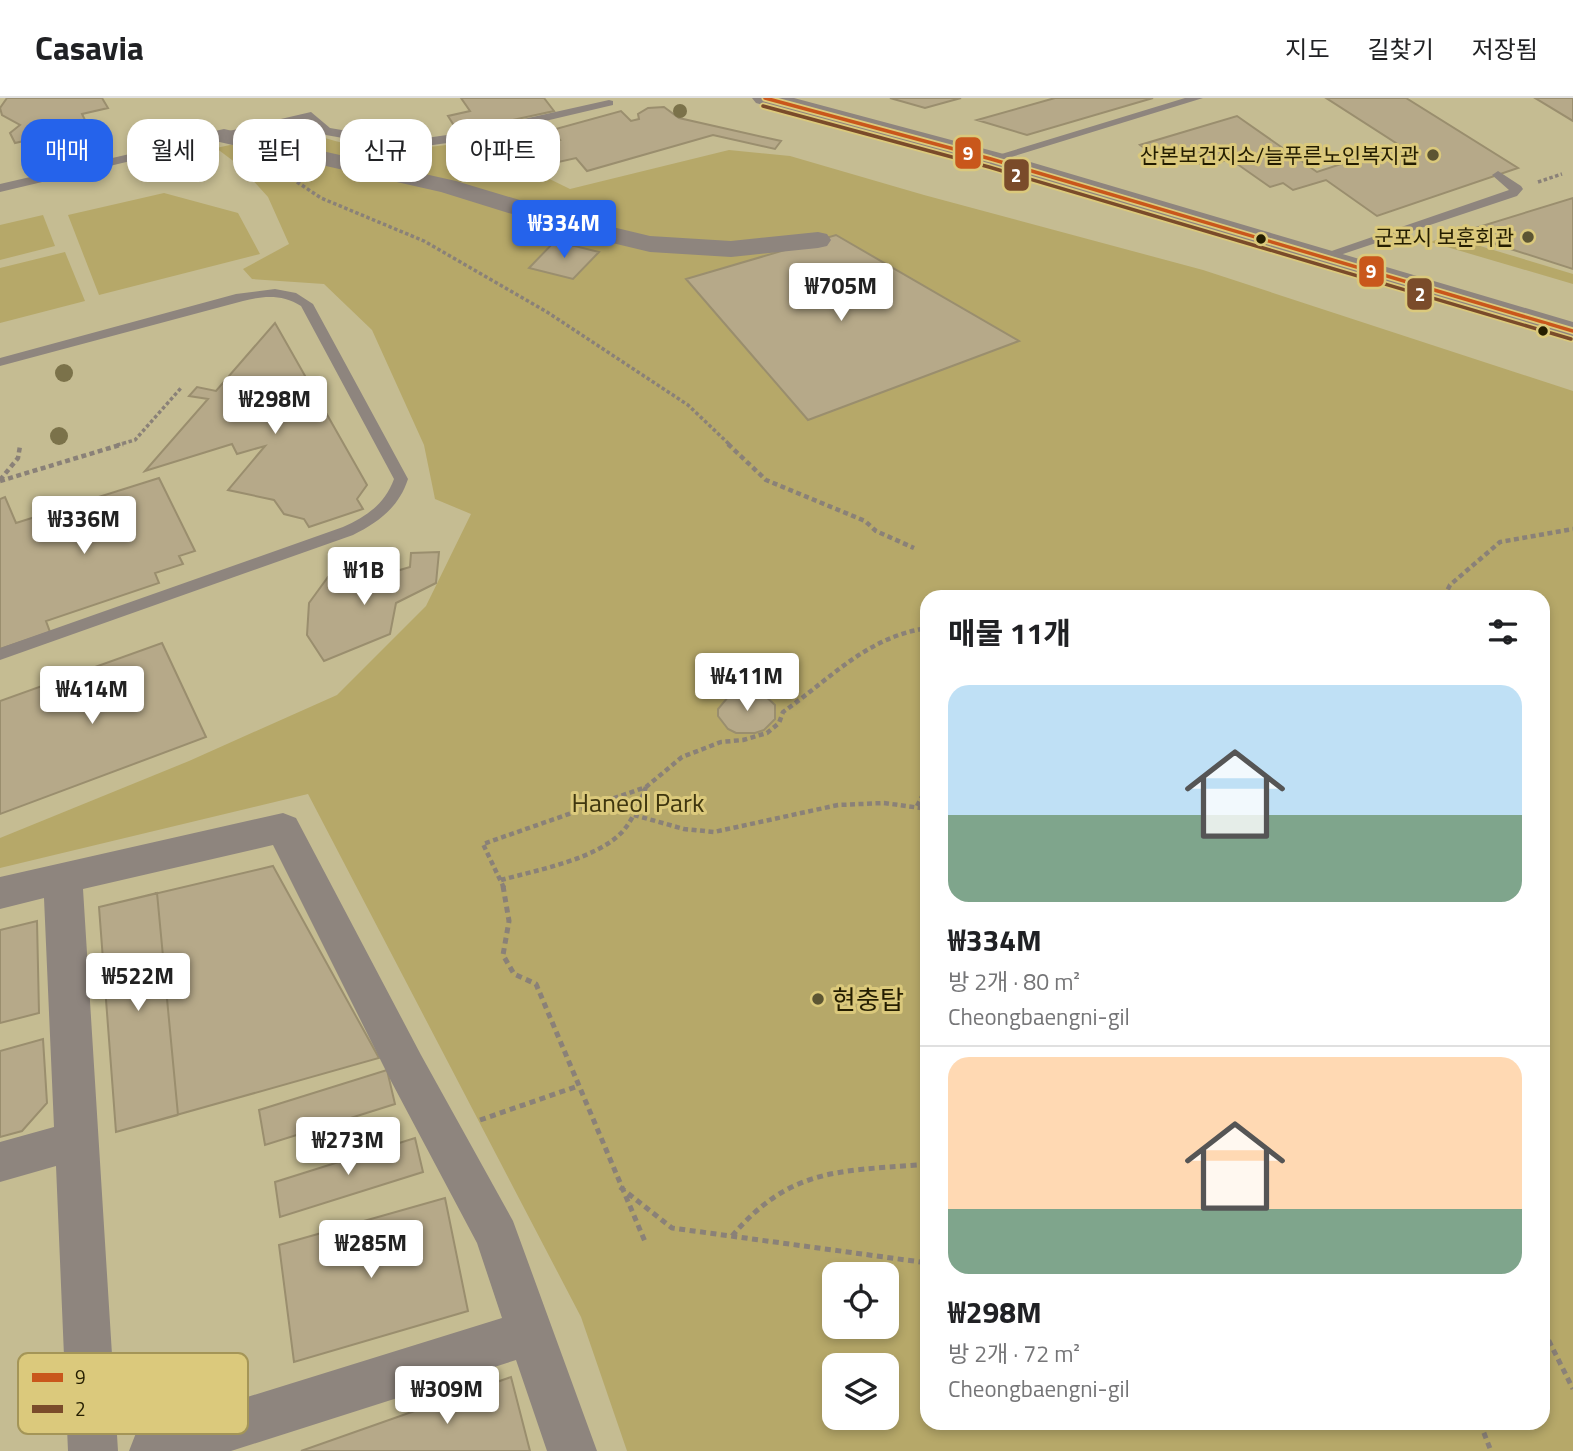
<!DOCTYPE html>
<html lang="ko">
<meta charset="utf-8">
<style>
:root{--surface:#fff;--page:#f6f6f6;--text:#202124;--muted:#757577;--line:#e0e0e0;--accent:#2563eb}
body{margin:0;font-family:"Titillium Web","Noto Sans KR",sans-serif;background:var(--page);color:var(--text);height:100vh;display:flex;flex-direction:column;font-size:26px;white-space:nowrap}
*{box-sizing:border-box;margin:0}
p{font-size:23px;color:var(--muted)}
.icon{flex:none;width:38px;height:38px;fill:none;stroke:currentColor;stroke-width:2;stroke-linecap:round;stroke-linejoin:round}
.map{position:relative;flex:1;overflow:hidden}
.details{position:absolute;left:920px;top:492px;width:630px;height:840px;display:flex;flex-direction:column;background:var(--surface);border-radius:21px;box-shadow:0 4px 10px #0003}
.details>*{flex:none}
.hud{position:absolute;left:21px;top:21px;width:665px;height:63px;display:flex;gap:14px}
.controls{position:absolute;left:822px;top:1164px;display:grid;gap:14px}
.controls a{display:grid;place-items:center;width:77px;height:77px;border-radius:14px;background:var(--surface);box-shadow:0 4px 10px #0003;font-size:35px}
.price{position:absolute;translate:-50% -60px;padding:0 16px;border-radius:7px;background:#fff;color:#222;font-size:23px;line-height:46px;filter:drop-shadow(0 2px 4px #0008)}
.price::after{content:'';position:absolute;left:50%;top:42px;width:21px;height:16px;margin-left:-10px;background:inherit;clip-path:polygon(0 0,100% 0,50% 100%)}
.price.current{background:var(--accent);color:#fff}
ul{padding:0;list-style:none}
li{display:grid;align-content:center;gap:14px;height:371px;padding:0 28px}
li+li{border-top:2px solid var(--line)}
li span{display:grid;place-items:center;height:217px;border-radius:21px;color:#555}
li>.icon{margin-inline-start:auto}
span .icon{width:126px;height:126px;fill:#fffc;stroke-width:1}
li b{font-size:30px}
h2{display:flex;justify-content:space-between;align-items:center;height:84px;padding:0 28px;font-size:30px}
.tag{padding:0 24px;border-radius:21px;background:var(--surface);box-shadow:0 4px 10px #0003;font-size:24px;line-height:63px}
.tag.current{background:var(--accent);color:#fff}
header{display:flex;align-items:center;gap:42px;box-sizing:border-box;height:98px;padding:0 35px;background:var(--surface);border-bottom:2px solid var(--line)}
header strong{font-size:33px}
nav{display:flex;gap:38px;margin-inline-start:auto;font-size:24px}
.map>svg:first-child{display:block}
</style>
<header>
<strong>Casavia</strong>
<nav><a>지도</a><a>길찾기</a><a>저장됨</a></nav>
</header>
<div class="map">
<svg width="1573" height="1353" viewBox="0 0 1573 1353">
<rect width="100%" height="100%" fill="#c5bc92"/>
<!-- green -->
<path fill="#b6a869" fill-rule="evenodd" d="M300,32C316,37 332,43 348,46C398,56 451,47 501,39L525,69L570,91L729,52L790,58L924,97L1203,172L1573,293V1353H627L581,1219L308,696L0,770V740L189,663L337,597L426,508L471,416L435,401L424,347L372,232L324,186L252,181L243,171L289,146L268,99L240,68L216,50ZM928,499H1544V1325H928ZM835,1176H887V1228H835ZM835,1267H887V1320H835Z
M164,95L238,115L260,156L99,197L68,117Z
M43,117L55,148L0,162V127Z
M1447,138L1573,176V186L1430,144Z
M65,154L85,203L0,225V170Z"/>
<!-- building -->
<path fill="#b6a989" stroke="#9a8e6e" stroke-width="2" d="M7,0H102L108,10L82,16L88,28L15,45L10,35L20,27L2,17L0,10Z
M461,0H544L554,13L458,34L448,18L470,13Z
M890,0H961L925,10Z
M1055,0H1153L1027,37L977,22Z
M1326,0H1406L1518,70L1377,118L1326,82L1293,92L1283,85L1270,89L1230,61L1204,69L1183,54L1159,61L1140,47L1237,18L1317,74L1399,47Z
M1535,0H1573V23Z
M664,9L679,20L781,43L775,51L713,37L587,73L576,60L545,67L532,62L530,57L538,48L560,42L552,32L621,13L631,23L639,21L638,16L648,10Z
M1573,100V171L1495,146L1472,131Z
M836,137L1019,243L808,322L686,181Z
M555,143L599,154L573,181L529,170Z
M275,225L367,387L357,401L363,411L309,429L304,421L284,416L274,402L228,392L265,348L237,356L232,346L145,373L208,301L189,298L197,289L216,293Z
M159,380L195,453L179,458L183,466L155,475L159,485L46,523L50,534L0,551V401L5,399L16,425Z
M439,454L436,485L396,505L390,536L324,563L307,537L309,505L328,479L372,490L390,475L410,469L411,455Z
M162,545L206,639L0,716V603Z
M745,593L763,596L775,607V621L764,632L755,635H736L728,631L718,618V611L728,599Z
M273,768L379,960L116,1034L99,809Z
M157,795L178,1017L116,1034L99,809Z
M37,823L39,915L0,925V832Z
M43,941L47,1005L22,1033L0,1039V953Z
M387,972L395,1006L265,1047L259,1012Z
M415,1040L423,1074L280,1119L275,1084Z
M445,1100L468,1213L294,1264L279,1147Z
M511,1279L530,1353H301Z"/>
<g fill="none" stroke-linecap="round" stroke-linejoin="round">
<!-- path-far2 -->
<path stroke="#8a8178" stroke-width="3.5" stroke-dasharray="3.5 2.5" stroke-linecap="butt" d="M297,84L321,100L424,143L547,214L688,307L730,347
M1538,84L1562,76
M117,347L135,342L181,290"/>
<!-- path-far1 -->
<path stroke="#8a8178" stroke-width="4.5" stroke-dasharray="5 3.5" stroke-linecap="butt" d="M728,346L766,382L865,423L876,433L914,450
M0,382L18,360L20,348
M0,383L123,346
M1444,499L1450,487L1500,444L1573,431
M917,708L928,687
M634,717L684,731L714,734L838,707L884,705L928,711
M501,782C537,772 598,761 623,733C634,720 640,704 646,689
M504,790L483,746L646,689L682,659L721,644L743,642L767,635L779,625L783,614C830,581 868,538 928,530"/>
<!-- path -->
<path stroke="#8a8178" stroke-width="5" stroke-dasharray="6 4.5" stroke-linecap="butt" d="M503,788L509,823L503,857L514,876L536,886L646,1146
M480,1022L578,988
M620,1089L672,1130L928,1165
M732,1138C788,1072 836,1073 917,1067L928,1063
M1544,1233L1573,1291
M1480,1325L1491,1353"/>
<!-- service -->
<path fill="#8e857e" fill-rule="evenodd" d="M1185,0H1203L995,64L985,61Z
M609,2L613,3V7L461,43L426,48L365,44L326,37L308,21L0,94V86L311,14L330,30L365,36L426,40L461,35Z
M1498,73L1521,88L1523,91L1517,98L1328,161H1318L1317,158L1509,92L1492,77Z
M275,191L296,195L313,206L408,381C399,409 379,424 353,437L0,562V550L343,429C366,419 385,406 394,381L301,208C282,196 263,198 243,203L0,268V260L236,196Z"/>
<!-- minor -->
<path fill="#8e857e" fill-rule="evenodd" d="M224,31L456,83L600,126L650,138L731,143L818,134L827,136L831,142L827,148L818,150L731,159L650,154L583,138L441,94L215,43L212,38L215,33Z
M283,715L296,720L421,957L513,1123L597,1353H547L516,1262L231,1353H129L136,1335L154,1328L502,1220L477,1145L391,983L273,747L83,791L118,1353H68L56,1068L0,1084V1044L54,1029L44,800L0,811V779Z"/>
<!-- tertiary -->
<path fill="#8e857e" fill-rule="evenodd" d="M752,0H794L1000,55L1573,224V242L982,67L756,5Z"/>
<!-- bus-1 casing -->
<g stroke="#dbc97c" stroke-width="7">
<path id="bus-1" d="M765,0L991,61L1573,233"/>
</g>
<!-- bus-2 casing -->
<g stroke="#dbc97c" stroke-width="7">
<path id="bus-2" d="M763,8L989,69L1571,241"/>
</g>
<!-- bus-1 -->
<use href="#bus-1" stroke="#c9571b" stroke-width="3.5"/>
<!-- bus-2 -->
<use href="#bus-2" stroke="#7a4b2a" stroke-width="3.5"/>
</g>
<!-- trees -->
<g fill="#7b724a">
<circle cx="680" cy="13" r="7"/>
<circle cx="64" cy="275" r="9"/>
<circle cx="59" cy="338" r="9"/>
</g>
<!-- markers -->
<g fill="#5c5533" stroke="#dbc97c" stroke-width="2.5">
<circle cx="1433" cy="57" r="7"/>
<circle cx="1528" cy="139" r="7"/>
<circle cx="818" cy="901" r="7"/>
</g>
<g fill="#241d00" stroke="#dbc97c" stroke-width="2.5">
<circle cx="1261" cy="141" r="6"/>
<circle cx="1543" cy="233" r="6"/>
</g>
<g text-anchor="middle" dominant-baseline="central" stroke-width="6" stroke-linejoin="round" paint-order="stroke">
<!-- far-poi labels -->
<g font-size="21" fill="#241d00" stroke="#dbc97c" text-anchor="end">
<text x="1419" y="57">산본보건지소/늘푸른노인복지관</text>
<text x="1514" y="139">군포시 보훈회관</text>
</g>
<!-- park labels -->
<g font-size="26" fill="#3f360f" stroke="#dbc97c">
<text x="638" y="704">Haneol Park</text>
</g>
<!-- poi labels -->
<g font-size="26" fill="#241d00" stroke="#dbc97c" text-anchor="start">
<text x="832" y="901">현충탑</text>
</g>
</g>
<!-- legend -->
<rect x="18" y="1255" width="230" height="81" rx="10" fill="#dbc97c" stroke="#a49557" stroke-width="2"/>
<rect x="32" y="1275" width="31" height="9" fill="#c9571b"/>
<rect x="32" y="1307" width="31" height="8" fill="#7a4b2a"/>
<g font-size="19" fill="#241d00">
<text x="75" y="1286">9</text>
<text x="75" y="1318">2</text>
</g>
<g stroke="#dbc97c" stroke-width="2.5">
<rect x="954" y="38" width="28" height="34" rx="7" fill="#c9571b"/>
<rect x="1003" y="60" width="27" height="34" rx="7" fill="#7a4b2a"/>
<rect x="1358" y="157" width="27" height="33" rx="7" fill="#c9571b"/>
<rect x="1406" y="179" width="27" height="34" rx="7" fill="#7a4b2a"/>
</g>
<g font-size="19" text-anchor="middle" font-weight="bold" fill="#fff">
<text x="968" y="62">9</text>
<text x="1016" y="84">2</text>
<text x="1371" y="180">9</text>
<text x="1420" y="203">2</text>
</g>
</svg>
<div class="controls">
<a><svg class="icon" aria-label="locate" viewBox="0 0 24 24"><circle cx="12" cy="12" r="6"/><path d="M12 2v4M12 18v4M2 12h4M18 12h4"/></svg></a>
<a><svg class="icon" aria-label="layers" viewBox="0 0 24 24"><path d="M12 4l9 5-9 5-9-5zM3 14l9 5 9-5"/></svg></a>
</div>
<b class="price current" style="left:564px;top:162px">₩334M</b>
<b class="price" style="left:841px;top:225px">₩705M</b>
<b class="price" style="left:275px;top:338px">₩298M</b>
<b class="price" style="left:84px;top:458px">₩336M</b>
<b class="price" style="left:364px;top:509px">₩1B</b>
<b class="price" style="left:747px;top:615px">₩411M</b>
<b class="price" style="left:92px;top:628px">₩414M</b>
<b class="price" style="left:138px;top:915px">₩522M</b>
<b class="price" style="left:348px;top:1079px">₩273M</b>
<b class="price" style="left:371px;top:1182px">₩285M</b>
<b class="price" style="left:447px;top:1328px">₩309M</b>
<div class="hud">
<a class="tag current">매매</a>
<a class="tag">월세</a>
<a class="tag">필터</a>
<a class="tag">신규</a>
<a class="tag">아파트</a>
</div>
<section class="details">
<h2>매물 11개<svg class="icon" aria-label="filters" viewBox="0 0 24 24"><path d="M4 7h16M4 17h16"/><circle cx="9" cy="7" r="2"/><circle cx="15" cy="17" r="2"/></svg></h2>
<ul>
<li><span style="background:linear-gradient(#bfe0f5 60%,#7fa58c 0)"><svg class="icon" aria-label="home" viewBox="0 0 24 24"><path d="M3 11l9-7 9 7M6 9v11h12V9"/></svg></span><div><b>₩334M</b><p>방 2개 · 80 m²</p><p>Cheongbaengni-gil</p></div></li>
<li><span style="background:linear-gradient(#ffd9b3 70%,#7fa58c 0)"><svg class="icon" aria-label="home" viewBox="0 0 24 24"><path d="M3 11l9-7 9 7M6 9v11h12V9"/></svg></span><div><b>₩298M</b><p>방 2개 · 72 m²</p><p>Cheongbaengni-gil</p></div></li>
</ul>
</section>
</div>
